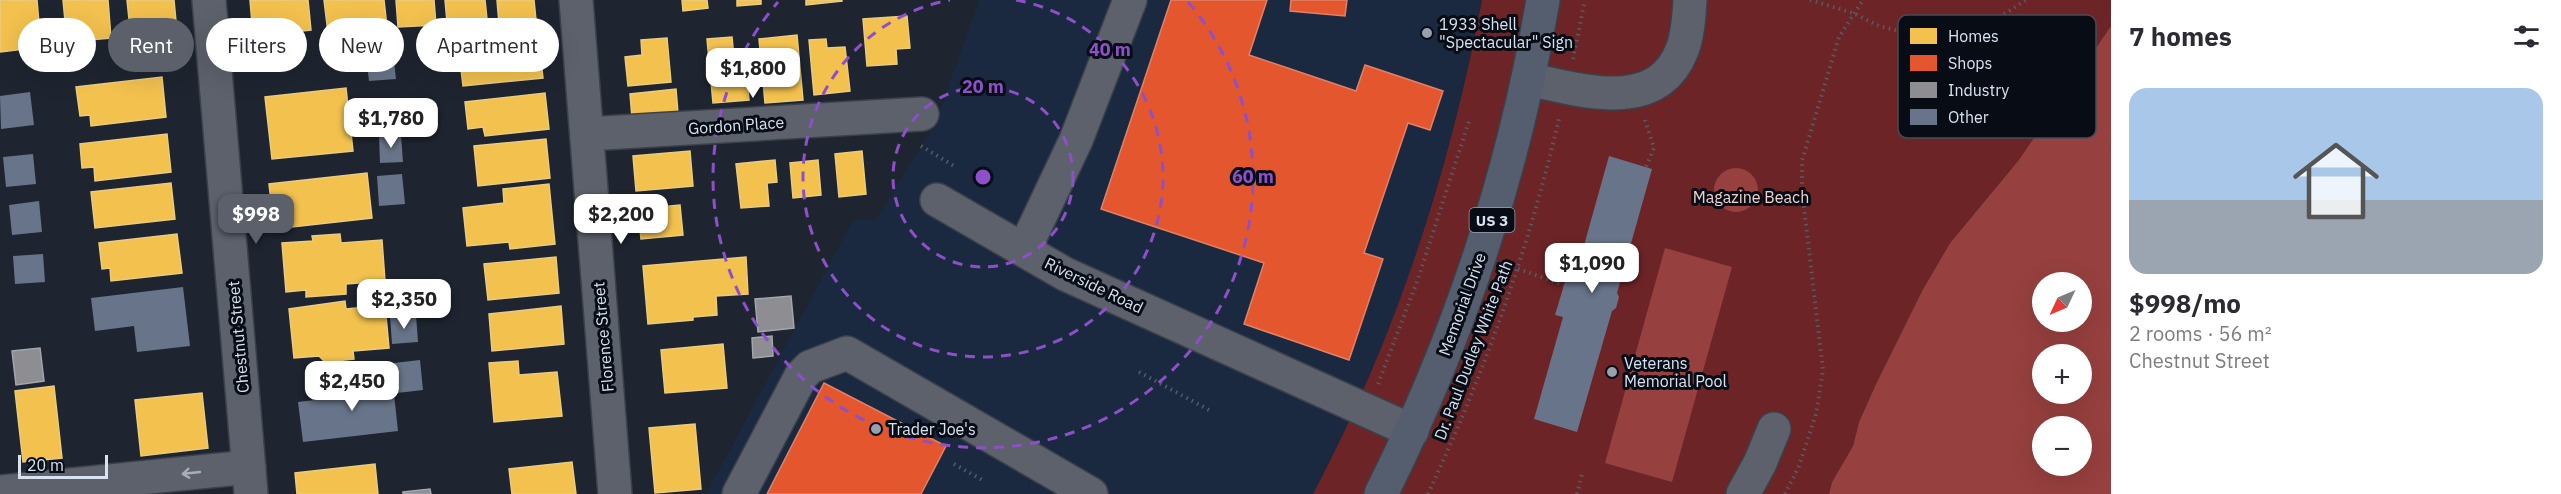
<!DOCTYPE html>
<meta charset="utf-8">
<style>
:root{--surface:#fff;--page:#f7f7f7;--text:#2b2b33;--muted:#7c7c81;--line:#e1e1e2;--accent:#5c606a}
body{margin:0;font-family:"IBM Plex Sans",sans-serif;background:var(--page);color:var(--text);height:100vh;display:flex;flex-direction:column;font-size:22px;white-space:nowrap}
*{box-sizing:border-box;margin:0}
p{font-size:20px;color:var(--muted)}
.icon{flex:none;width:33px;height:33px;fill:none;stroke:currentColor;stroke-width:2;stroke-linecap:round;stroke-linejoin:round}
.map{position:relative;flex:1;overflow:hidden}
.panel{display:flex;flex-direction:column;background:var(--surface);width:450px}
.panel>*{flex:none}
.banner{position:absolute;left:18px;top:18px;width:570px;height:54px;display:flex;gap:12px}
.needle{width:39px;rotate:226deg}
.tools{position:absolute;left:2032px;top:272px;display:grid;gap:12px}
.tools a{display:grid;place-items:center;width:60px;height:60px;border-radius:50%;background:var(--surface);box-shadow:0 6px 24px #0002;font-size:30px}
.scale{position:absolute;left:18px;bottom:15px;width:90px;box-sizing:border-box;padding-left:6px;border:3px solid #d9e2f0;border-top:0;font-size:16px;line-height:21px;white-space:nowrap;color:#d9e2f0;-webkit-text-stroke:4px #070c15;paint-order:stroke}
.price{position:absolute;translate:-50% -51px;padding:0 14px;border-radius:12px;background:#fff;color:#222;font-size:20px;line-height:39px;filter:drop-shadow(0 2px 3px #0008)}
.price::after{content:'';position:absolute;left:50%;top:36px;width:18px;height:14px;margin-left:-9px;background:inherit;clip-path:polygon(0 0,100% 0,50% 100%)}
.price.current{background:var(--accent);color:#fff}
ul{padding:0;list-style:none}
li{display:grid;align-content:center;gap:12px;height:318px;padding:0 18px}
li+li{border-top:2px solid var(--line)}
li span{display:grid;place-items:center;height:186px;border-radius:18px;color:#555}
li>.icon{margin-inline-start:auto}
span .icon{width:108px;height:108px;fill:#fffc;stroke-width:1}
li b{font-size:26px}
h2{display:flex;justify-content:space-between;align-items:center;height:72px;padding:0 18px;font-size:26px}
.tag{padding:0 21px;border-radius:27px;background:var(--surface);box-shadow:0 6px 24px #0002;font-size:21px;line-height:54px}
.tag.current{background:var(--accent);color:#fff}
main{display:flex;flex:1;min-height:0}
.map>svg:first-child{display:block}
</style>
<main>
<div class="map">
<svg width="2111" height="494" viewBox="0 0 2111 494">
<rect width="100%" height="100%" fill="#1e2530"/>
<!-- built -->
<path fill="#1a2840" d="M979,0H1482L1456,120L1415,262L1389,331L1357,405L1313,494H706L853,220H876L936,122Z"/>
<!-- green -->
<path fill="#6d2426" d="M1482,0H2111V26L2018,161L1950,243L1922,291L1876,384L1859,422L1853,446L1832,482L1829,494H1313C1396,337 1449,174 1482,0Z"/>
<!-- water -->
<path fill="#96403f" fill-rule="evenodd" d="M2111,26V494H1829L1832,482L1853,446L1859,422L1876,384L1922,291L1950,243L2018,161ZM2043,282H2082V321H2043ZM2043,354H2082V393H2043ZM2043,426H2082V465H2043Z
M1714 190a22 22 0 1 1 44 0a22 22 0 1 1-44 0Z
M1665,248L1732,267L1672,482L1605,463Z"/>
<!-- homes -->
<path fill="#f2c14e" stroke="#eacb7f" stroke-width="1.5" d="M0,0H37L41,47L0,52Z
M63,0H108L111,38L67,42Z
M127,0H174L179,54L133,58Z
M250,0H308L311,30L253,36Z
M324,0H384L387,27L328,33Z
M396,0H434L436,25L398,27Z
M445,0H485L487,19L447,22Z
M497,0H534L536,20L499,24Z
M682,0H707L708,8L683,11Z
M737,0H761V4L737,6Z
M806,0H842V1L806,5Z
M907,16L910,48L896,49L897,64L867,66L863,19Z
M797,35L803,100L765,103L759,39Z
M538,36L543,78L463,86L458,44Z
M732,37L735,68L746,67L749,100L713,103L707,39Z
M667,38L671,82L628,86L625,57L642,55L641,40Z
M826,39L827,48L845,47L850,91L814,95L809,40Z
M162,77L166,117L91,126L90,115L80,116L76,87Z
M346,88L353,151L272,159L265,97Z
M676,89L679,125L633,130L630,94Z
M545,93L549,129L485,136L483,127L468,129L465,102Z
M167,134L171,172L95,181L94,167L82,168L80,144Z
M546,139L550,178L478,186L474,146Z
M690,151L693,186L636,191L633,156Z
M862,151L866,194L839,197L835,154Z
M775,160L777,182L767,183L769,206L741,208L736,164Z
M818,160L821,195L793,198L790,163Z
M367,173L372,218L274,229L269,184Z
M171,183L175,219L95,228L91,192Z
M549,184L555,244L510,249L509,242L467,246L463,208L504,203L503,189Z
M680,205L683,235L641,239L638,209Z
M177,234L182,273L111,281L110,268L102,269L99,243Z
M340,234L341,243L382,240L385,281L346,284V294L306,297V290L286,292L282,243L313,241L312,236Z
M556,257L559,293L488,300L484,264Z
M746,257L748,294L716,296L717,315L693,317V320L648,324L643,266Z
M345,301L346,309L385,305L389,348L353,351L354,359L325,362L319,356L294,358L289,309Z
M561,306L564,344L492,351L489,314Z
M723,344L727,388L665,393L661,350Z
M518,361L519,375L557,372L562,416L494,422L489,363Z
M54,386L62,458L23,462L15,391Z
M202,393L208,448L141,456L135,400Z
M695,424L701,489L655,493L649,428Z
M572,462L576,494H512L509,469Z
M375,464L378,494H297L295,473Z"/>
<!-- shops -->
<path fill="#e4572e" stroke="#e18168" stroke-width="1.5" d="M1171,0H1267L1249,55L1356,91L1365,65L1443,91L1430,130L1408,123L1364,253L1383,259L1349,360L1244,324L1264,263L1101,209Z
M1291,0H1347L1345,16L1290,11Z
M824,383L946,446L921,494H767Z"/>
<!-- industry -->
<path fill="#8d8d92" stroke="#a4a6ae" stroke-width="1.5" d="M791,296L794,328L758,332L755,299Z
M772,336L773,356L753,358L752,338Z
M40,348L44,381L16,385L12,351Z
M430,489L431,494H403V492Z"/>
<!-- building -->
<path fill="#687489" d="M394,61L396,79L369,81L367,64Z
M30,92L34,125L1,129L0,96Z
M401,135L403,162L380,163L379,136Z
M33,154L36,184L6,187L3,157Z
M1609,156L1652,169L1617,293L1619,297L1616,308L1612,311L1577,432L1534,419L1563,317L1555,315L1564,285L1573,254L1581,256Z
M402,174L405,204L379,206L377,176Z
M39,201L42,232L12,235L9,205Z
M43,254L45,282L15,284L13,256Z
M183,287L190,346L137,352L134,326L95,331L91,298Z
M416,315L418,342L392,344L390,317Z
M420,360L423,390L397,393L394,363Z
M392,375L398,431L303,442L298,402L349,396L347,381Z"/>
<g fill="none" stroke-linecap="round" stroke-linejoin="round">
<!-- minor casing -->
<g stroke="#3b414a" stroke-width="36">
<path id="minor" d="M209,0L251,494
M576,0L615,494
M1528,79C1580,90 1657,115 1682,50C1688,35 1689,16 1690,0
M587,134L922,114
M937,200L1065,274L1412,431
M1024,250L1076,140L1130,0
M0,492L249,467
M739,494L801,376L810,367L847,353L1091,494
M1743,494L1760,463L1774,429"/>
</g>
<!-- highway casing -->
<g stroke="#3b414a" stroke-width="36">
<path id="highway" d="M1381,494C1459,338 1514,172 1543,0"/>
</g>
<!-- path -->
<path stroke="#565c64" stroke-width="4" stroke-dasharray="1.5 4.5" stroke-linecap="butt" d="M1810,0L1853,13L1879,26L1924,37L1972,27L1998,18L2026,0
M1573,59L1585,0
M1645,120L1654,148L1646,167
M921,146L954,166
M1518,269L1564,285
M1139,372L1209,410
M1378,384L1418,279L1469,121
M954,464L984,481
M1428,494C1484,374 1529,248 1559,119
M1577,494L1582,474
M1785,494L1799,466L1816,414L1823,370L1802,190V161L1839,37L1863,0"/>
<!-- minor -->
<use href="#minor" stroke="#5c616b" stroke-width="33"/>
<!-- highway -->
<use href="#highway" stroke="#555e6e" stroke-width="33"/>
</g>
<!-- one-way arrows -->
<defs><path id="oneway-shaft" d="M-6 0H5M1.5-3L5.5 0L1.5 3" fill="none" stroke-width="1.6" stroke-linecap="round" stroke-linejoin="round" transform="scale(1.5)"/></defs>
<use stroke="#a7aebb" href="#oneway-shaft" transform="translate(191 473) rotate(174)"/>
<!-- distance rings -->
<g fill="none" stroke="#8e50c9" stroke-width="3" stroke-dasharray="10 8">
<circle cx="983" cy="177" r="90"/>
<path d="M1016 0A180 180 0 1 1 950 0"/>
<path d="M1188 2A270 270 0 1 1 778 2"/>
</g>
<!-- markers -->
<g fill="#98a0ad" stroke="#070c15" stroke-width="2">
<circle cx="1427" cy="33" r="6"/>
<circle cx="1612" cy="372" r="6"/>
<circle cx="876" cy="429" r="6"/>
</g>
<g text-anchor="middle" dominant-baseline="central" stroke-width="6" stroke-linejoin="round" paint-order="stroke">
<!-- shield labels -->
<rect fill="#070c15" stroke="#9aa2ae" stroke-width="1.5" x="1469.5" y="208" width="45" height="24" rx="4.5"/>
<g font-size="15" font-weight="bold" fill="#d9e2f0">
<text x="1492" y="220">US 3</text>
</g>
<!-- poi labels -->
<g font-size="16" fill="#d9e2f0" stroke="#070c15" text-anchor="start">
<text x="1439" y="24">1933 Shell<tspan x="1439" dy="18">"Spectacular" Sign</tspan></text>
<text x="1624" y="363">Veterans<tspan x="1624" dy="18">Memorial Pool</tspan></text>
<text x="888" y="429">Trader Joe's</text>
</g>
<!-- street labels -->
<g font-size="16" fill="#d9e2f0" stroke="#070c15">
<text transform="translate(736 125) rotate(-4)">Gordon Place</text>
<text transform="translate(1094 285) rotate(26)">Riverside Road</text>
<text transform="translate(1462 304) rotate(-70)">Memorial Drive</text>
<text transform="translate(238 337) rotate(-95)">Chestnut Street</text>
<text transform="translate(603 337) rotate(-95)">Florence Street</text>
<text transform="translate(1473 350) rotate(-69)">Dr. Paul Dudley White Path</text>
</g>
<!-- park labels -->
<g font-size="16" fill="#eed2d0" stroke="#070c15">
<text x="1751" y="197">Magazine Beach</text>
</g>
</g>
<!-- legend -->
<rect x="1898" y="15" width="198" height="123" rx="9" fill="#070c15" stroke="#464c57" stroke-width="1.5"/>
<rect x="1910" y="28" width="27" height="16" fill="#f2c14e"/>
<rect x="1910" y="55" width="27" height="16" fill="#e4572e"/>
<rect x="1910" y="82" width="27" height="16" fill="#8d8d92"/>
<rect x="1910" y="109" width="27" height="16" fill="#687489"/>
<g font-size="16" fill="#d9e2f0">
<text x="1948" y="42">Homes</text>
<text x="1948" y="69">Shops</text>
<text x="1948" y="96">Industry</text>
<text x="1948" y="123">Other</text>
</g>
<circle cx="983" cy="177" r="9" fill="#8e50c9" stroke="#070c15" stroke-width="3"/>
<g font-size="18" text-anchor="middle" font-weight="bold" fill="#8e50c9" stroke="#070c15" stroke-width="6" stroke-linejoin="round" paint-order="stroke">
<text x="1110" y="56">40 m</text>
<text x="983" y="93">20 m</text>
<text x="1253" y="183">60 m</text>
</g>
</svg>
<div class="tools">
<a><svg class="needle" viewBox="-14 -14 28 28"><path d="M0-13l5 13h-10z" fill="#e53935"/><path d="M0 13l5-13h-10z" fill="#7c7c81"/></svg></a>
<a>+</a>
<a>−</a>
</div>
<div class="scale">20 m</div>
<b class="price" style="left:753px;top:99px">$1,800</b>
<b class="price" style="left:391px;top:149px">$1,780</b>
<b class="price current" style="left:256px;top:245px">$998</b>
<b class="price" style="left:621px;top:245px">$2,200</b>
<b class="price" style="left:1592px;top:294px">$1,090</b>
<b class="price" style="left:404px;top:330px">$2,350</b>
<b class="price" style="left:352px;top:412px">$2,450</b>
<div class="banner">
<a class="tag">Buy</a>
<a class="tag current">Rent</a>
<a class="tag">Filters</a>
<a class="tag">New</a>
<a class="tag">Apartment</a>
</div>
</div>
<section class="panel">
<h2>7 homes<svg class="icon" aria-label="filters" viewBox="0 0 24 24"><path d="M4 7h16M4 17h16"/><circle cx="9" cy="7" r="2"/><circle cx="15" cy="17" r="2"/></svg></h2>
<ul>
<li><span style="background:linear-gradient(#a9c7e8 60%,#9aa5b1 0)"><svg class="icon" aria-label="home" viewBox="0 0 24 24"><path d="M3 11l9-7 9 7M6 9v11h12V9"/></svg></span><div><b>$998/mo</b><p>2 rooms · 56 m²</p><p>Chestnut Street</p></div></li>
</ul>
</section>
</main>
